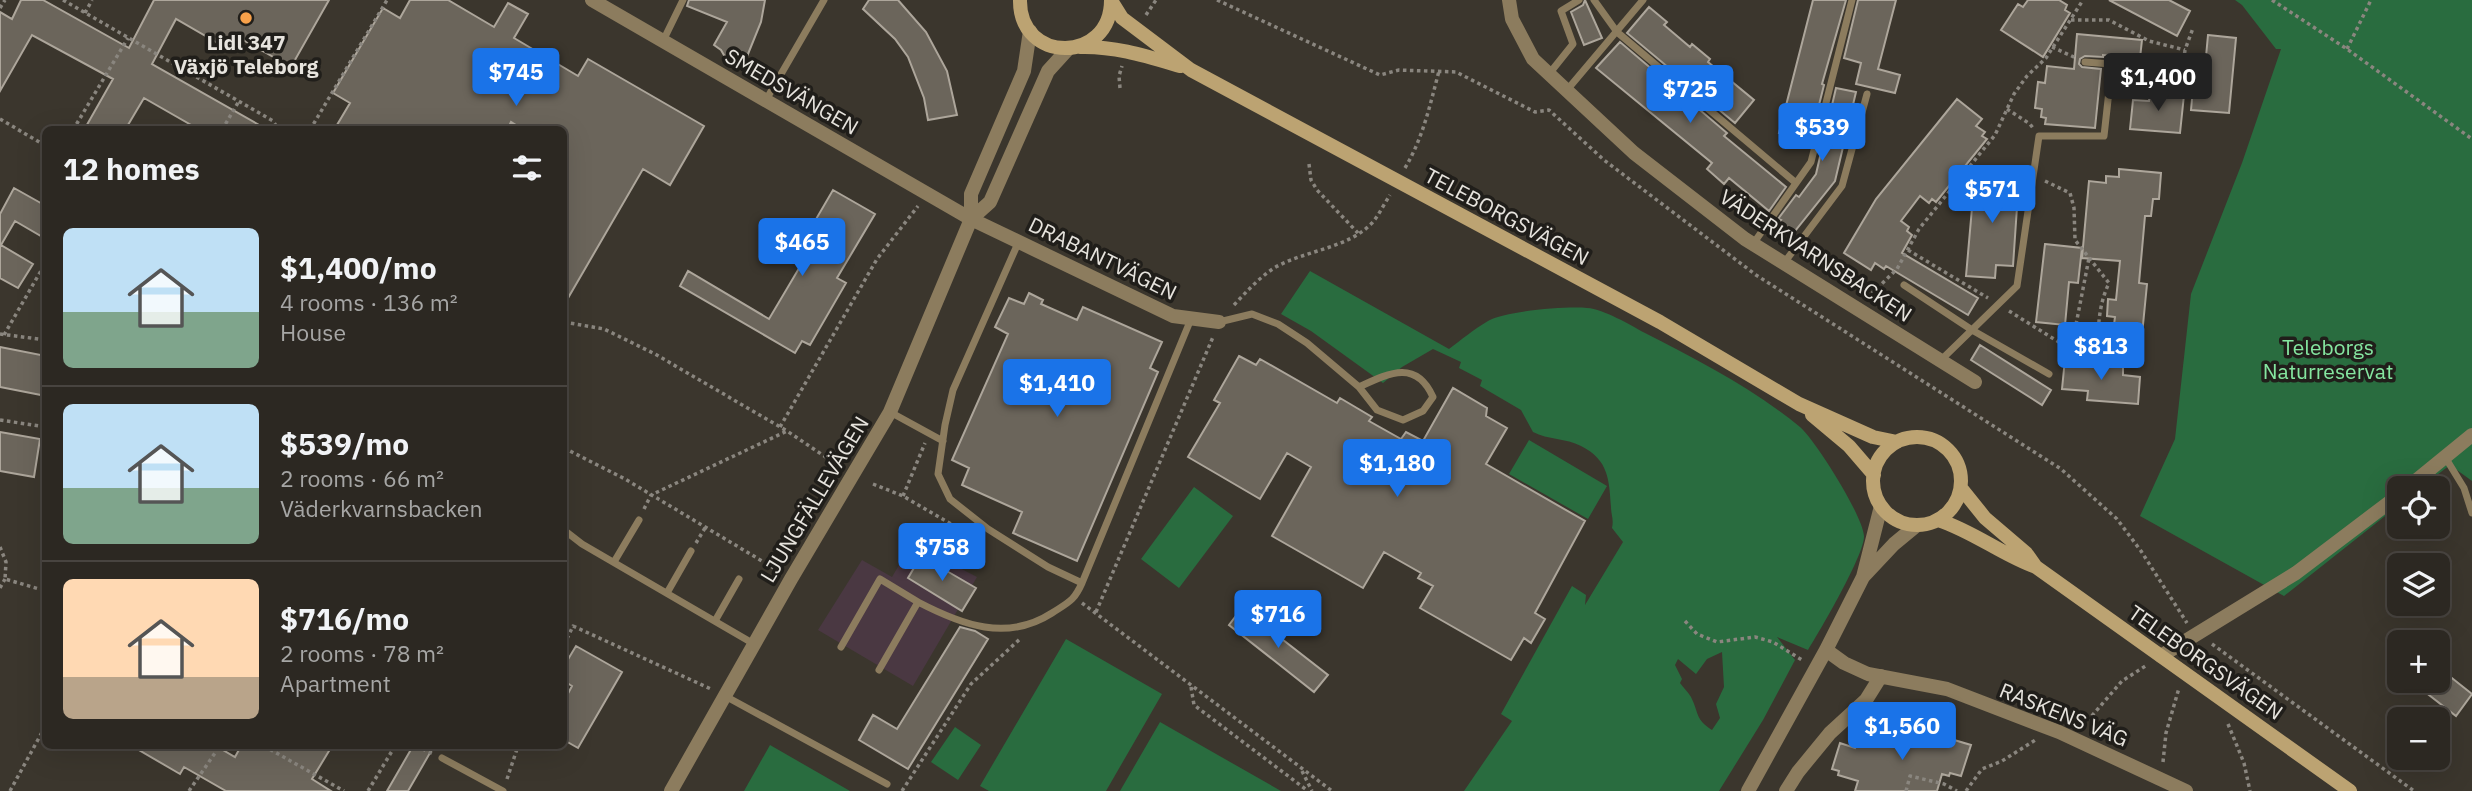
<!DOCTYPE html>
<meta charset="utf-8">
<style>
:root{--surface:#2c2822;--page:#38342f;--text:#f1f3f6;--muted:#a6a6a5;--line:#484440;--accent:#1a73e8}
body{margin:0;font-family:"IBM Plex Sans",sans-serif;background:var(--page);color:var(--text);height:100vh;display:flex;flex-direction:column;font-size:26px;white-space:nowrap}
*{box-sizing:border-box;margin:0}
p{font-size:23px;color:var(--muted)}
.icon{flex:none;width:38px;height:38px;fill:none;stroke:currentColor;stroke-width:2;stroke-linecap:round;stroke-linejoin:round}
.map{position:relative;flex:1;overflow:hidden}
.drawer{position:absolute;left:42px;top:126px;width:525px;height:623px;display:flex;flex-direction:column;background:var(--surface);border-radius:10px;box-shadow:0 7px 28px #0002,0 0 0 2px var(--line)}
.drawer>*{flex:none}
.controls{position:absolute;left:2387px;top:476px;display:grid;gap:14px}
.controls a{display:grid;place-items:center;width:63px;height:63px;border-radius:10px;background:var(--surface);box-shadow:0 7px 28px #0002,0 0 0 2px var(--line);font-size:35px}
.price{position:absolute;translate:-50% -60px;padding:0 16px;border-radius:7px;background:var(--accent);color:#fff;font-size:23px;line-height:46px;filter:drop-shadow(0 2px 4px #0008)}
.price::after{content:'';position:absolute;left:50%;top:42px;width:21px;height:16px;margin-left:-10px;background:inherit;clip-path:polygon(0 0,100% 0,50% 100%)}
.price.active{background:#222;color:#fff}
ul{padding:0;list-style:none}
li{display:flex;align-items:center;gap:21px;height:175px;padding:0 21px}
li+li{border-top:2px solid var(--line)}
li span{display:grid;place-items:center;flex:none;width:196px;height:140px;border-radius:10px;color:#555}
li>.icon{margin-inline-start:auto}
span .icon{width:84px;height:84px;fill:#fffc;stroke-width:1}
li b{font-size:30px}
h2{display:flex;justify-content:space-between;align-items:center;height:84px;padding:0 21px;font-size:30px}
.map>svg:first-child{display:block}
</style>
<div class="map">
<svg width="2472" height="791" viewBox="0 0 2472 791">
<rect width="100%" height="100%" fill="#3b362d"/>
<!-- industrial -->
<path fill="#4a3842" d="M912,543L977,577L913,686L818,630L862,560L892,577Z"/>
<!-- green -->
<path fill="#296c3f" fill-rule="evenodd" d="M2235,0H2472V481L2450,465L2420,488H2399V505L2284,596L2140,516L2175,439L2191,294L2242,163L2281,49H2276L2242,5Z
M1310,271L1449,349C1461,340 1474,329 1488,321C1505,311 1566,306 1587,308C1604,309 1630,325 1645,333C1698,360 1754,389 1800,427C1816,441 1863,516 1864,536C1865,554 1820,631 1808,650L1777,637L1795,660L1763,720L1719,791H1464L1512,721L1501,714L1572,586L1586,595L1585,605L1623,542L1612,528C1614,519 1611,515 1611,507C1609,480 1609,460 1581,446C1566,438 1548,440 1533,432L1521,410L1480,386L1482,380L1459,368L1461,362L1433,349L1402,367L1383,383L1311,331L1281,314ZM1722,652L1724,687L1716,704L1720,718L1712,730C1695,719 1699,713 1691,697C1688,692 1683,687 1680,683L1682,679L1675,665L1678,659L1696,674L1707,659Z
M1529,440L1607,486L1588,519L1509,474Z
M1194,487L1233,516L1179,588L1141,559Z
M1066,639L1162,694L1106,791H989L980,786Z
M1160,722L1281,791H1120Z
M955,727L981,745L958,780L931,762Z
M770,745L850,791H744Z"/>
<!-- building -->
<path fill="#6b655b" stroke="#ada69b" stroke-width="2" d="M21,0H43L129,48L154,0H329L291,67L236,36L228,49L176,19L152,64L268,130H200L144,98L125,130H84L113,79L32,35L0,91V12L12,19Z
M410,0H448L494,27L508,3L528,14L514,38L578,76L588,59L704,126L670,185L643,169L564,305V130H524L511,122L507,130H334L350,103L333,93L383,8L400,18Z
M689,0H765L761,22L746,59L739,55L728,62L721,50L714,45L727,22L687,6Z
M869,0H898L926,32L947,71L957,115L928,120L924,98L908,57L895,39L863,9Z
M1585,0L1602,38L1584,45L1571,12L1583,5Z
M1813,0H1846L1822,84L1824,85L1810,141L1779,133Z
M1858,0H1896L1878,69L1900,75L1895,93L1856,84L1861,63L1844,58Z
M2028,0H2059L2067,5L2065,10L2070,13L2043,57L2001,30L2018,4L2023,7Z
M2109,0H2169L2190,11L2177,36Z
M1649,7L1667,22L1664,25L1690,47L1692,44L1710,59L1708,62L1754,100L1735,123L1627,33Z
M2077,34L2142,40L2140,58L2103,55V57L2085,56L2080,59L2079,64L2082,67L2101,69L2095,128L2045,124L2046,118L2041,117L2042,109L2035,108L2038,82L2045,83L2047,66L2074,69Z
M2208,35L2236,38L2229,113L2191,110L2194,77L2204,78Z
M1620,42L1727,133L1724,136L1786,187L1769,211L1729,178L1724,184L1707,169L1712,163L1596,68Z
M1836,88L1856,92L1835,181L1791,236L1777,225L1781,220L1778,219L1796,195L1799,197L1816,174Z
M2150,92L2184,95L2180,133L2130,129L2133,100L2149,101Z
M1957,99L1982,119L1976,126L1985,132L1982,136L1987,139L1936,202L1932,199L1929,203L1920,196L1901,221L1909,227L1907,231L1912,235L1902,253L1978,298L1968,315L1886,266L1884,269L1875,263L1871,270L1844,253L1876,199Z
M2119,169L2161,173L2159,199H2153L2151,216H2145L2139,283L2147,284L2142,335L2113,332L2115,317L2107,316L2108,299L2116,300L2120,261L2082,258L2089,181L2106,183V176L2119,177Z
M1975,174L2019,178L2013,266L1996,265L1995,278L1966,276Z
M14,188L46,206V239L15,221L1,245L33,264L18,288L0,278V214Z
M833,190L875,214L837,278L846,283L810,345L802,341L795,353L680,286L688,271L769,319L814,243L805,238Z
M2045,244L2082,248L2078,283L2069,282L2065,325L2036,322Z
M1029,293L1043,300L1041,304L1077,320L1083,307L1162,342L1150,368L1158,372L1077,561L1013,533L1022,512L962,485L969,468L952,460L1008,334L995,327L1009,298L1024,304Z
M1980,345L2051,390L2042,405L1971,360Z
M0,347L46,356V396L0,387Z
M1239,356L1256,365L1260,359L1337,403L1340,398L1372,417L1369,421L1401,439L1406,432L1423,441L1453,388L1487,408L1486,416L1507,428L1486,464L1585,521L1535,613L1545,619L1531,643L1524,638L1511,660L1420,608L1433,586L1418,578L1421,573L1384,552L1363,588L1272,536L1311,467L1287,453L1260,499L1188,457L1220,403L1214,400Z
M2065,359L2123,365V375L2140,377L2138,404L2087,400L2088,391L2062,389Z
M0,432L40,439L34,477L0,471Z
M921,556L976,588L962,611L908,578Z
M1242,608L1328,675L1314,692L1229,625Z
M960,627L975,631L988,639L908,769L859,740L873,715L897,729Z
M576,646L622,672L578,748L564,740V701L572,686L564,681V666Z
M2438,667L2472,694L2456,716L2411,681H2438Z
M1917,729L1971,745L1961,776L1950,773L1949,776L1942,774L1937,791H1855L1858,781L1838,775L1839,771L1832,769L1840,743L1855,748L1858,737L1880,743L1883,732L1913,741Z
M132,746H216L235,757L241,746H332L312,779L331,791H226L184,767L180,774Z
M413,746H434L408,791H387Z"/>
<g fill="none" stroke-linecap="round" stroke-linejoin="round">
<!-- path -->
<path stroke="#8a867f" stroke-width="3.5" stroke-dasharray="3.5 3.5" stroke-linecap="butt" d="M63,0L273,121L279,130
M1217,0L1380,75L1399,70L1456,72L1535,112L1549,110L1604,160L1756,275L2061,469L2117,519L2141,551L2187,623
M2272,0L2347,49L2472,139
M0,8L5,0
M85,13L92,0
M1146,15L1156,0
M2071,20H2109L2149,41L2185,50
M2052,47L2076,58
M2347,49L2371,0
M2144,75L2148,79L2181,84L2185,50L2193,28
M1120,88L1119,76L1122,66
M2007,109L2030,124L2033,128
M0,119L46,146
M73,130L128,38
M222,130L239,101
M310,130L387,0
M1309,164L1311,180L1317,190L1358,233
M1405,168C1423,138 1430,105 1439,71
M2045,181L2070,193L2074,208L2075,240L2109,283C2099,304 2098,325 2098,348
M1908,250L1988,298
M1867,298L1897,269L1919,229L1995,135L2014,94L2027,76L2046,58L2083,0
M1234,305C1247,291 1259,278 1274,268C1305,250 1347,249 1372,223C1379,215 1384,204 1390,195
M2009,311L2062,344L2098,348L2129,357
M564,322L604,329L655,354L787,431
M0,334L46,340
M4,335L46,262
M2072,345L2089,258
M0,420L46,427
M780,427L877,259L918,206
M564,448L625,479L777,570
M873,484L903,496L980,541
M903,496L925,443
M644,509L651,495L787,431L836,464
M696,543L705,528
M0,547L6,562L5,579L46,591
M0,588L5,579
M1082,603L1332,791
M1096,612L1213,337
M1685,621L1697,634L1717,642L1755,637L1773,642L1802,660
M2212,644L2414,791
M564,645L573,626L711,689
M1191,687L1194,705L1308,791
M2080,723L2090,718L2122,681L2147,665
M2228,724L2244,763L2250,791
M264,746L344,791
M416,746L433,754
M2163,762L2166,733L2179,688
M1302,771L1312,791
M507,779L518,746
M10,791L46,725
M189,791L215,753L217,746
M368,791L395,746
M902,791L971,684L1020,639
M1906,791L1910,776L1944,784L1957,791
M1966,791L1982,769L2002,761L2037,739"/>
<!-- lane -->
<path stroke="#8c7c5e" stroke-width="7" d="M1594,0L1617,32L1796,183
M663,41L683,0
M2085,62L2137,66
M1549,74L1573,44L1561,11L1579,0
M1567,90L1643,0
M766,100L824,0
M1019,241L953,390L945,425L938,474L950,499L988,529L1048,567L1082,583L1191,319
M1753,244L1811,162L1852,0
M1784,263L1842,186L1867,94
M1904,285L1972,330L2049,374
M1219,322L1252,314L1278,324L1307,343L1359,387L1377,410L1403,420L1423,411L1433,397C1416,359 1389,373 1359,387
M1941,360L2017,286L2039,136H2104L2112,64
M890,412L943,441
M2445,457L2464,488L2472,513
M564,530L582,544L754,644
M614,562L639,520
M667,593L691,551
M918,602C962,625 1007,642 1052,613C1069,602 1074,601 1082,583
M715,621L739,579
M841,647L880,579L918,602L879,670
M725,696L887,784
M442,758L503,791"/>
<!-- street -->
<path stroke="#8c7c5e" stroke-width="14" d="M592,0L971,219L1173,316L1219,322
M1509,0L1512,19L1533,59L1634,153L1745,239L1975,382
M971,219L990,202L1048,71L1068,49
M2407,488L2472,435
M1863,577L1881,506
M1826,650L1844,663L1868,674L1947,689L2059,732L2186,791
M2161,656L2296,573L2399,495
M671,791L791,579L890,412L971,219V194L1024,71L1030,31
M1748,791L1826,650L1863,577L1894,544L1917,525
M1786,791L1798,772L1830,733L1866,700L1881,676"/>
<!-- secondary -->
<path stroke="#bca372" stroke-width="14" d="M1020,0C1019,64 1111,64 1111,0
M1112,2L1122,18L1191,70L1660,322L1799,404L1873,437L1897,442
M1080,47C1115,46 1146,56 1180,66
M1812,415L1849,446L1874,475
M1873 481a44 44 0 1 1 88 0a44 44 0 1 1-88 0Z
M1961,488L1985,518L2026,553L2036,567
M1938,520C1973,531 2002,555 2036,567L2350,791"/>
</g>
<!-- markers -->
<circle fill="#f8a14a" stroke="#201e1a" stroke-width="2.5" cx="246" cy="18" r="7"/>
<g text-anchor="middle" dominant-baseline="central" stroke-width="7" stroke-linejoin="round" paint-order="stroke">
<!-- poi labels -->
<g font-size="21" font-weight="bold" fill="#e7e4de" stroke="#201e1a">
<text x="246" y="42">Lidl 347<tspan x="246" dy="24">Växjö Teleborg</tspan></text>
</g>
<!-- street labels -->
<g font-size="21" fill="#e7e4de" stroke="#201e1a">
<text transform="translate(792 91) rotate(30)">SMEDSVÄNGEN</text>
<text transform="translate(1507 216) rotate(28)">TELEBORGSVÄGEN</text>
<text transform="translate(1816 255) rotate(33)">VÄDERKVARNSBACKEN</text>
<text transform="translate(1103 258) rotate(26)">DRABANTVÄGEN</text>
<text transform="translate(814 499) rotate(-59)">LJUNGFÄLLEVÄGEN</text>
<text transform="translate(2206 662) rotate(35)">TELEBORGSVÄGEN</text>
<text transform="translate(2064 714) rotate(22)">RASKENS VÄG</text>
</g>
<!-- park labels -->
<g font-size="21" fill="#85e6a0" stroke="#201e1a">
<text x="2328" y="347">Teleborgs<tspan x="2328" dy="24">Naturreservat</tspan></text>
</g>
</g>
</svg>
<div class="controls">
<a><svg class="icon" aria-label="locate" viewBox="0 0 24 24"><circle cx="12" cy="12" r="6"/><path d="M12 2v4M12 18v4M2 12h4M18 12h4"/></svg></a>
<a><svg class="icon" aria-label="layers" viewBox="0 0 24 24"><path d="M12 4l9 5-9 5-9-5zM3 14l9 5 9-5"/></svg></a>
<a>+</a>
<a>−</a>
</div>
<b class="price" style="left:516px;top:108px">$745</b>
<b class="price active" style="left:2158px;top:113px">$1,400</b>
<b class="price" style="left:1690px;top:125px">$725</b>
<b class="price" style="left:1822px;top:163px">$539</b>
<b class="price" style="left:1992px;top:225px">$571</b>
<b class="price" style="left:802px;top:278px">$465</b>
<b class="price" style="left:2101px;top:382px">$813</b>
<b class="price" style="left:1057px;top:419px">$1,410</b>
<b class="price" style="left:1397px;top:499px">$1,180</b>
<b class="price" style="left:942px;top:583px">$758</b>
<b class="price" style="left:1278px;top:650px">$716</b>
<b class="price" style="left:1902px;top:762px">$1,560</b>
<section class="drawer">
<h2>12 homes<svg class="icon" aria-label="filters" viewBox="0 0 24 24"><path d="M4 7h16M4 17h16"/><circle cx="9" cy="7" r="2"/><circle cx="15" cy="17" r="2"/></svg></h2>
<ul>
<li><span style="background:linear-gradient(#bfe0f5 60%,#7fa58c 0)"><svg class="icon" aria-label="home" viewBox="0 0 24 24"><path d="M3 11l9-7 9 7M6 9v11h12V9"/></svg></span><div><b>$1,400/mo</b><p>4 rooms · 136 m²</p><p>House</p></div></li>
<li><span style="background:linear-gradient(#bfe0f5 60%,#7fa58c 0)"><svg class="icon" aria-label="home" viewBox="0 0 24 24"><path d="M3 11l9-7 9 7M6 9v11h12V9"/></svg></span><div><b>$539/mo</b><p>2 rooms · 66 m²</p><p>Väderkvarnsbacken</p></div></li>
<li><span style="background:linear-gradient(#ffd9b3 70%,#b9a48a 0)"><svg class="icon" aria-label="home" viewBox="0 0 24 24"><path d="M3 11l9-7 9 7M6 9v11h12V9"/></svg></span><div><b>$716/mo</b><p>2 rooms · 78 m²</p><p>Apartment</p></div></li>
</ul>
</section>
</div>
